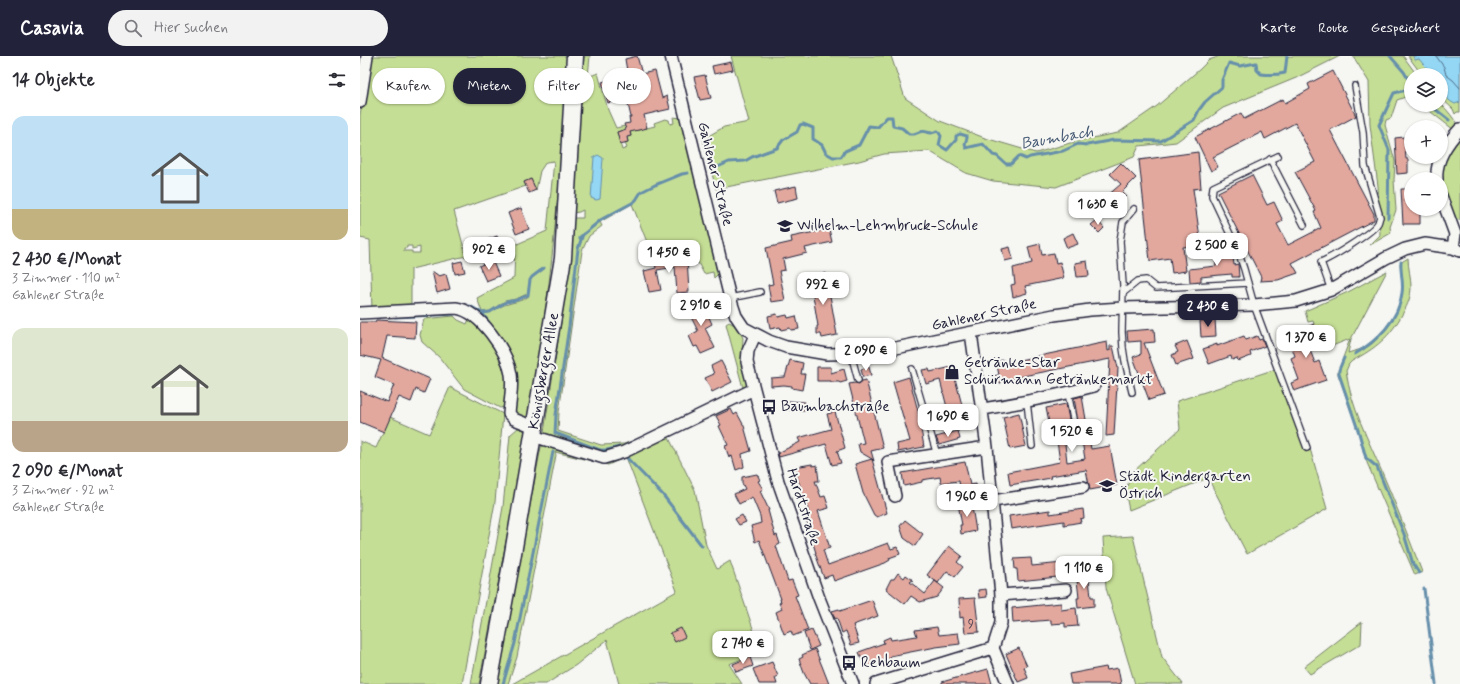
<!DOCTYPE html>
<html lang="de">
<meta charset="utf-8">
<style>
:root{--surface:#fff;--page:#f2f2f3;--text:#2b2b33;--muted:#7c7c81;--accent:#22223b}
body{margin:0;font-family:Mynerve,sans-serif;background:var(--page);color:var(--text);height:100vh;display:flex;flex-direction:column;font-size:15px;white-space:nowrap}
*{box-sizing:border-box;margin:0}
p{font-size:13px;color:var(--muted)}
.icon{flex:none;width:22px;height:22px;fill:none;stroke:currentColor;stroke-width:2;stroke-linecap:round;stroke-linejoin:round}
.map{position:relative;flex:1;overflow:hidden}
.sheet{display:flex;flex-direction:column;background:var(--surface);width:360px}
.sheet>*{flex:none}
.guide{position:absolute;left:12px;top:12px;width:380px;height:36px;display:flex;gap:8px}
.tools{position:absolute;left:1044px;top:12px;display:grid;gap:8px}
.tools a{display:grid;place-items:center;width:44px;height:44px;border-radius:50%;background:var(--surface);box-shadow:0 1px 3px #0004;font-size:20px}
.price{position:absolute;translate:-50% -34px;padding:0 9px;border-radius:8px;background:#fff;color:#222;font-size:13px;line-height:26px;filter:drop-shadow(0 1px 2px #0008)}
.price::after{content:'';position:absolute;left:50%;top:24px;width:12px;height:9px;margin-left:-6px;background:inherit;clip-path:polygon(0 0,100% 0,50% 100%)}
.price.selected{background:var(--accent);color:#fff}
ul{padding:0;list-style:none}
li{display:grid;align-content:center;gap:8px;height:212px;padding:0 12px}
li span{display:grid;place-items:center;height:124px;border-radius:12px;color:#555}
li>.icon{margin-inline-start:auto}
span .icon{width:72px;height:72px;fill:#fffc;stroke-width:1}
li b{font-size:17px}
h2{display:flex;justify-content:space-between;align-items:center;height:48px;padding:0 12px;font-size:17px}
.chip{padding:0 14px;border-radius:18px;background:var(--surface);box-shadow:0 1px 3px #0004;font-size:14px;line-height:36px}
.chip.selected{background:var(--accent);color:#fff}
header{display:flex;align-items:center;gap:24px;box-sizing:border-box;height:56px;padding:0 20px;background:var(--accent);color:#fff}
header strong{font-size:19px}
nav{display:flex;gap:22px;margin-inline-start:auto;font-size:14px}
.search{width:280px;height:36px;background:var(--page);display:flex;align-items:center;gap:10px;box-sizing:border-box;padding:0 14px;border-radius:22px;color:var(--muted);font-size:15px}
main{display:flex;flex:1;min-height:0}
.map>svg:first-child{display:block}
</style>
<header>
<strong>Casavia</strong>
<div class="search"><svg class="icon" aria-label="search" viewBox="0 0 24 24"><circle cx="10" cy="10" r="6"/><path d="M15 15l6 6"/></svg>Hier suchen</div>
<nav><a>Karte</a><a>Route</a><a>Gespeichert</a></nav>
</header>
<main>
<section class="sheet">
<h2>14 Objekte<svg class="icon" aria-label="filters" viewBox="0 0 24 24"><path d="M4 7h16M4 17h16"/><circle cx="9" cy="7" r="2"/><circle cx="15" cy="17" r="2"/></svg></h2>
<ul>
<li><span style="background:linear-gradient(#bfe0f5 75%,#c2b280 0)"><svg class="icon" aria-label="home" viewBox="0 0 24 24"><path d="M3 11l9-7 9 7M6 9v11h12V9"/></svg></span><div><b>2 430 €/Monat</b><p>3 Zimmer · 110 m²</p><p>Gahlener Straße</p></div></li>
<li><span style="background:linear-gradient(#dfe7d0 75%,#b9a48a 0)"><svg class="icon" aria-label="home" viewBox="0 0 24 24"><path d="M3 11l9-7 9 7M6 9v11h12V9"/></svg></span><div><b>2 090 €/Monat</b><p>3 Zimmer · 92 m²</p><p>Gahlener Straße</p></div></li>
</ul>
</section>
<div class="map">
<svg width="1100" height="628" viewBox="0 0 1100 628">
<rect width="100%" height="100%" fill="#f6f6f2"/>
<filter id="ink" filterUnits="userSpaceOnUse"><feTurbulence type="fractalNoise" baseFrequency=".025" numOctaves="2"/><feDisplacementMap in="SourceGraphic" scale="8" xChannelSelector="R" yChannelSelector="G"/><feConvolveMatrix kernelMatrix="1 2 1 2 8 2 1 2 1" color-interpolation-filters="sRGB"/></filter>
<g filter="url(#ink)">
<!-- green -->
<path fill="#c5de95" stroke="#748068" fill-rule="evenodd" d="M10,0H207C204,60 200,121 194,181C188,242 179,302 169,362C163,363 157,359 154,355L156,316L150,297L123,258C134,257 138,250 148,248C157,245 160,246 169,240L167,238L156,243L145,245L130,255L122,256L117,242L154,222L155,189L187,175L194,105L186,106L180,115L176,134L171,123L164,126L166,130L94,155L106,200L51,213V252L12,254L10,184L0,182V59ZM47,190H52V193L60,191V197H52V195H44V192H47Z
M224,0H230L228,21L238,17L248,54L256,72L265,70L266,73L257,76L262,94L267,92L265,87L268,86L267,81L271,80L270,74H279L295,70L294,67L305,63L309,64L310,68L314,67L313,61L321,62L358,218L354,222L353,216L344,218L334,199L317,186H287L272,148L240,166L242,170L229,180L222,195L199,356L198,375L241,389L264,388L283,381L383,332L366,268L369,266L373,268L379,273L383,282L382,301L389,331L249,398L187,379L184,376L203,253L213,162H223V154L219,156L213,157Z
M371,0H531L545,42L580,65L625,82L676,97L717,85L758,77L797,50L840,13L849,4L860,0H980L936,22L863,52L816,86L779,90L774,101L696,131L633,125L606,117L569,95L524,98L499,105L356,133L343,83L364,71L389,66Z
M993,0H1043L1057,19H1051V39L1037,44L1031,62L1026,64L1025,69L1035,105L1034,124L1036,154L1030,171L1031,177L1010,189L1020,179L1018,130L1010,69L1009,26Z
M1048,0H1100V56H1097L1095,58L1093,53L1081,42V19H1062Z
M1081,48C1088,55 1093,61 1098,70L1094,74L1062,49H1081Z
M1098,81L1100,83V164L1096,163C1089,149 1075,124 1082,109C1086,99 1093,90 1098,81Z
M1048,202C1048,212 1051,221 1051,230C1051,241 1048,248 1043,257C1030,281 1016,292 992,305L989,308L986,315C991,351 1008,383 1022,416C1036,449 1049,482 1062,516L1055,519L1005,402L999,378L978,318V315L990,283L964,293L953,265L948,266L945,255L988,236L1027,215L991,283L988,297C994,295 1003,293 1009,290C1021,282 1037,258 1041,244C1044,232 1041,219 1040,207Z
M94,260L98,264L107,268L110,261C122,269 144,302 146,317C148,327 144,340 144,351L140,352L104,333L79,301L62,286L60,279L64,263Z
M919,312L951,396L967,453L887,498L848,422L769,454L765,435L773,416L820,373L817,345Z
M90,331L143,358L135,446L102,628H0V385L16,392L30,361L69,378Z
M158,372L167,375L119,628H111L143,451L150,379Z
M308,380L335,434L346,489L357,513L370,505L401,596L369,608L382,628H259L247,584L216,609L186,628H152L317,535L266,401L248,409L195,396L196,399L157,601L148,628H136L181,391L184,389L240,404Z
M773,480L802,601L823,628H775L746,532L743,482Z
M1002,566L1001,588L950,618L944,611Z"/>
<!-- water -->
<path fill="#93d7f5" stroke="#668fab" d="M1053,0H1100V46L1095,48C1083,43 1081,30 1081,19H1072L1059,3L1055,4Z
M238,99L243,102L240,143L236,144L231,142L234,101Z"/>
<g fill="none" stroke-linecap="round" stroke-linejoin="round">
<!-- shore -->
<path stroke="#4f6a85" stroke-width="1" d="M1076,0L1084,11L1086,19L1093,24L1100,32"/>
<!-- stream -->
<path stroke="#668fab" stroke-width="3" d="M1030,0L1044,16L1051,28
M1070,49L1089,64
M351,114L369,106L385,105L392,101L417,92L423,84L437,76L440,69L443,68L453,72V83L462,89L466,97L473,101H481L485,95L499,89L509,70L518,71L527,61H532L533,70L542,72L549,78H554L562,75L571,77L578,75L581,80L579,89L587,94L596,84V80L600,78L607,80V82L605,88L606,92L623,88L633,99L637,100L646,108H651L659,100L666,103L670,101L703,95L718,88L727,89L754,84L801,85L834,64L839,54L845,46L862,31V24L869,7L880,10L896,7L897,14L901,18C910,19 916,19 925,17L927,0
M1028,162L1029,94L1019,69L1034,37L1051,33
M223,178L218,193L209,270L196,359L195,377L240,394H247L259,391
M219,182L242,163L272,147L276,144L281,136L295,129L322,118L328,117
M110,250L122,257L130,256L146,246L157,244L168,239L170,224L172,221L184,212
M122,257L130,268
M35,261L94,258L97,256
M995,298C1017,285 1039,264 1042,237C1044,227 1040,216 1041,206
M984,302L979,314V318L999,377L1006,402L1017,411L1044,478L1053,508L1059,517
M268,403L303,439L342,490
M1064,533L1076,628
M143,628L155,587L193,396"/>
</g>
<!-- building -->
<path fill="#e2a89e" stroke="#22223b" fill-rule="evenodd" d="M277,0L282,18L268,21L265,3Z
M371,6L373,14L354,18L352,10Z
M295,15L302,42L307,40L310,53L284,59L287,72L270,76L271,80L267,81L268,86L260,88L257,76L266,73L264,68L270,67L269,61H271L267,44L281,41L280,35L284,34L281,18Z
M973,15L996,60L970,74L1014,158V164L932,207L938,217L918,224L900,225L901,221L858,136L892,119L907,149L914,146L923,165L917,168L928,189L961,172L954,156L956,155L935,116L955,106L935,67L905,83L902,76L853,101L858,111L851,115L835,81L881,57L884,63L923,43L925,47L950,33L948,28Z
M345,19L351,42L340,44L334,21Z
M249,24L255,45L248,47L242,26Z
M1044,81L1046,103H1048V117L1037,118L1035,82Z
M838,96L841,132L833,133L841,189L823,191L826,215L812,217L810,202L790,205L779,104Z
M761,107L776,122L762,136L766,140L741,164L732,153L761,128L750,118Z
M171,123L176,134L169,137L164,126Z
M436,130L438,142L417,147L414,135Z
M1041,133H1051V153H1060V168H1043Z
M161,152L169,173L156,178L148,157Z
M737,164L744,172L739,177L731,169Z
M469,173L472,186L445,192L447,197L423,203L425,214L419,215L425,244L411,246L408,229L413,228L406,192L432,186L431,181Z
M713,177L718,188L707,192L703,182Z
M137,180L144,198L131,203L124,185Z
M680,188L682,199L694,197L696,207L700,206L704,222L665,230L667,237L653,241L651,229L655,228L653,212L672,207L668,191Z
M870,189L872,193L874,209L878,208L879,221H872V218L860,219L841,221V225L830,226L829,213L856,210L855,197L864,196L863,190Z
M650,191L653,203L645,205L642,193Z
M305,199L306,205L327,203L329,236L317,237L315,211L297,214L301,234L289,236L284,215L296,212L294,201Z
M132,204L139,220L126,225L119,210Z
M102,205L105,216L95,218L93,207Z
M727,205L729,220L717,221L715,207Z
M72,215L79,220L86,218L90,233L77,237Z
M466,217L477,279L462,282L461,278H457V270H458L450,221Z
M341,243L352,268L345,272L355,292L341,298L337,290L334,291L329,280L338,275L326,251Z
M417,258L418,261L427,259L428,262L436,260L439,273L431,274L430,272L421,274L420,271L410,273L408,260Z
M855,263L856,280L841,281L840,265Z
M16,264L56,266L55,282L27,280L22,302L70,323L64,337L56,333L51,346L39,341L24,376L0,366V335L27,346L34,329L15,321L21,304L0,299V266H15Z
M954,268L959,284L948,289L955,307L959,305L966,324L934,335L931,327L939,324L931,302L935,300L928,281L948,274L947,271Z
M794,273L795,286L784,287L804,339L789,344L773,301L781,298V285L768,286L767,275Z
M884,280L886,284L897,280L899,284L902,283L905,290L890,296L891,300L878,305L877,302L872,304L871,300L849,308L843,293L857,288V290Z
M827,285L834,303L816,309L812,299L818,296L815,290Z
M747,286L748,295L750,294V290H753L758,312L754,379L746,380L750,303L673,318L641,325V327L633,328L632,320L639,319L636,305L644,304L645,307Z
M430,304L443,307L441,318H445L442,334L432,332V330L424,329L411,330V322L425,321Z
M361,305L372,326L352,336L345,322L354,318L351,310Z
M457,311H471V317L484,313L487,325L480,327L479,326H471V325H457Z
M509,311L511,319L503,321L501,313Z
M592,311L607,368L592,371L580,324L566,328L562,314L569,313L570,316Z
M549,321L558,355L564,391L538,396L537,388L550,385L533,326Z
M506,324L523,392L511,395L514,405L512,403L527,457L517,461L514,459L503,437L495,408L512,403L500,396L498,388L504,387L489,328L495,327L499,328L502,325Z
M722,340L731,393L750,390L757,429L730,434L726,414L690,420L691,422L650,429L648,416L700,406L697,385L693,386L686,352L706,348L712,379L714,382H717L720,380V377L714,342ZM722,385L725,403L707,406L705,388Z
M428,345L445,346V354H428Z
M371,353L374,359L377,357L384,370L391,395L382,398L384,411L376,414L372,400L369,401L365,390L368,389L359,370L361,369L356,360Z
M475,356L485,392L477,395L481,407L472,409L466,388L419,401L418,397L440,386L438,382L471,373L467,358Z
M659,357L666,390L650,393L643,361Z
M598,375L600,383L579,389L576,381Z
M605,406L610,429L616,428L618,440L607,442L605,430L600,431L599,425L581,427L580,421L562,424V426L544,430L542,417Z
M452,408L453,410L457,409L459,425H455L461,441L465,440L469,452L458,455L470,492L463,494L468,509L528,487L531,493L537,491L540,498L529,502L530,504L525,507L474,525L472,519L464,522L455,497H456L451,481L449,480L446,471L448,469L445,462L450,460L438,424L435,411Z
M397,418L400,424L398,425L403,433L400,435L409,454H408L415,480L417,479L420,488L416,490L428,525L432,524L438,539L435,540L448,574L433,580L431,575L424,578L416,556L422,553L419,547L421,546L420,543H421L399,484L395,486L391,470L401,467L400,460L392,441L379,448L374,438L385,433L382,427V421Z
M611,445L616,475L601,478L600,469H602L598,448Z
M723,453L724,462L720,463L721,466L704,469V465L651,473L649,460L690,454V458Z
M382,459L386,466L379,469L375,463Z
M545,464L563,478L555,490L544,482L540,470Z
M589,490L602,500L597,506L603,511L595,521L587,515L578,527L567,519Z
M671,502L672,510L703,507L702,505L711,504V506L722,505L723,512L697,515L698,521L658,525L657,513H655L654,503Z
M728,514L731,541H734V550L718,552L717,542H719L716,515Z
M538,517L544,522L546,519L553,524L550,526L565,538L575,525L584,532L577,541L560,546L551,540L545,548L526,533L531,523H534Z
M626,533L627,541L619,542L618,534Z
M615,542L619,576L605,577L603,561L600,562L599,543Z
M512,544L518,560L493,569L499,587L491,589L486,575L482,577L477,562L475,563L472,555L479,553L480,555Z
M701,547V554L716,552L718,570L705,571V567L691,568V564L653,567L652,552Z
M577,571L579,579L598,577L600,588L576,591L530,600L531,602L505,612L499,596L524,587L523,584L530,581L531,584L557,580L555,574Z
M321,572L325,581L315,586L310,577Z
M452,574L459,590L450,594L444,577Z
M659,592L667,610L664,611L668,622L658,626L646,598Z
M455,593L462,610L469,628H450L444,617L439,603L443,601L442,599Z
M390,601L393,610L376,616L373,608Z
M412,606L418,620L415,622L417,628H399L393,613Z
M746,611L747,614L758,612L761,628H711L709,618Z
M628,613L632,628H582V626Z"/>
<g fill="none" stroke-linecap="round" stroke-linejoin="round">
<!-- lane casing -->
<g stroke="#22223b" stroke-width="8">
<path id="lane" d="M918,100L853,131L852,140L878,195L884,213L894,249L947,392
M910,103L944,169
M971,234L961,206C973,201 1012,177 1018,167C1019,165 1019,163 1020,161L1005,110L1003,76L995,30
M763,237L778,225L786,224L796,232L888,227
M370,242L400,236
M491,298L498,324
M552,313L577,399
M772,336L765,305L763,292L762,276L763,229L760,185L763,166L774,153
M708,337L716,378
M667,346L672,390"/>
</g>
<!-- street casing -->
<g stroke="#22223b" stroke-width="14">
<path id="street" d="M311,0L370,242L376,260L384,272L409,285L426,291L467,298L512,297L694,259L730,254L762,252L894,249L936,245L971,234L1026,202L1045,193L1065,188L1093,192L1100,195
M0,46L7,0
M1077,123C1075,104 1088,86 1100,73
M1081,140L1095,178L1093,192
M0,257L96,252C120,255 147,295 151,318C153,330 150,345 149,358L154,363L174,371
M395,279L388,295L387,306L418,425L459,542L493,628
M623,353C660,347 697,340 734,330
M173,380L244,402L264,396L394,333
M535,440L528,406L627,391
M633,445L723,431
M641,539L706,534
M633,592L648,628
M516,628L633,592L641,567V539L627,391L611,277"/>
</g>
<!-- secondary casing -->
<g stroke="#22223b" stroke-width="19">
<path id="secondary" d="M129,628L152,503L203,202L215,0"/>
</g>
<!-- lane -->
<use href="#lane" stroke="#f6f6f2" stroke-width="5.5"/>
<!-- street -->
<use href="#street" stroke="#f6f6f2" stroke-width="11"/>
<!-- secondary -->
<use href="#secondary" stroke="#f6f6f2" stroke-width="16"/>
</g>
</g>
<!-- icons -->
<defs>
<g id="school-bare" transform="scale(1.2)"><path d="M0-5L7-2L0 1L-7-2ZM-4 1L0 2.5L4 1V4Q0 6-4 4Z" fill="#22223b" stroke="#f6f6f2" stroke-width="2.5" paint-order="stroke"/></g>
<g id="shop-bare" transform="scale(1.2)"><path d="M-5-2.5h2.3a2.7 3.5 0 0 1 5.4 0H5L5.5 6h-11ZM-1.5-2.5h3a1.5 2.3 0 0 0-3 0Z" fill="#22223b" stroke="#f6f6f2" stroke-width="2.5" paint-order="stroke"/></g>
<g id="bus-bare" transform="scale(1.2)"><path d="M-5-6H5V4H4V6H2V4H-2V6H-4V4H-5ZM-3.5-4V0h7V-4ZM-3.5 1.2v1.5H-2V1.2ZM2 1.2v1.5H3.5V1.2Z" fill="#22223b" stroke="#f6f6f2" stroke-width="2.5" paint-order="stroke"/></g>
</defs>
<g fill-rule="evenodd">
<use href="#school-bare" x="425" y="170"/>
<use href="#shop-bare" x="592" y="316"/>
<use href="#bus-bare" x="409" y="351"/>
<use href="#school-bare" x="747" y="430"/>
<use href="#bus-bare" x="489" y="607"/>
</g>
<g text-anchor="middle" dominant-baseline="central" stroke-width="4" stroke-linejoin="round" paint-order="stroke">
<!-- number labels -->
<g font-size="13" fill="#524454">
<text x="611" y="568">9</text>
</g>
<!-- street labels -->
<g font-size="15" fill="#22223b" stroke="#f6f6f2">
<text transform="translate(355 118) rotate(76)">Gahlener Straße</text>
<text transform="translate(624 259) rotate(-12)">Gahlener Straße</text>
<text transform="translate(184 315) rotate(-80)">Königsberger Allee</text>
<text transform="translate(443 451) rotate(72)">Hardtstraße</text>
</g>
<!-- poi labels -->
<g font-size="15" fill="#22223b" stroke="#f6f6f2" text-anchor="start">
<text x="437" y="170">Wilhelm-Lehmbruck-Schule</text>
<text x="604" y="307">Getränke-Star<tspan x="604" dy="17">Schürmann Getränkemarkt</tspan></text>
<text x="421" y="351">Baumbachstraße</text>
<text x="759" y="421">Städt. Kindergarten<tspan x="759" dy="17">Östrich</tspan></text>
<text x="501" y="607">Rehbaum</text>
</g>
<!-- water labels -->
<g font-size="16" font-style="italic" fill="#445873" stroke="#f6f6f2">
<text transform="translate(697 82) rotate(-10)">Baumbach</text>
</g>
</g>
</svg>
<div class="tools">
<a><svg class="icon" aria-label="layers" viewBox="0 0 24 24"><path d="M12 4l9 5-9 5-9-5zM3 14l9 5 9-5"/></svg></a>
<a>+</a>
<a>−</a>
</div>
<b class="price" style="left:738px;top:170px">1 630 €</b>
<b class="price" style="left:857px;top:211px">2 500 €</b>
<b class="price" style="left:129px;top:215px">902 €</b>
<b class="price" style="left:309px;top:218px">1 450 €</b>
<b class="price" style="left:463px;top:250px">992 €</b>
<b class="price" style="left:341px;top:271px">2 910 €</b>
<b class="price selected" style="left:848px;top:272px">2 430 €</b>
<b class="price" style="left:946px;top:303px">1 370 €</b>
<b class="price" style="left:506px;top:316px">2 090 €</b>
<b class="price" style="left:588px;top:382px">1 690 €</b>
<b class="price" style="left:712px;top:397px">1 520 €</b>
<b class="price" style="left:607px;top:462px">1 960 €</b>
<b class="price" style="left:724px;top:534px">1 110 €</b>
<b class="price" style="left:383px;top:609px">2 740 €</b>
<div class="guide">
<a class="chip">Kaufen</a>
<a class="chip selected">Mieten</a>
<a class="chip">Filter</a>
<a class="chip">Neu</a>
</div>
</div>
</main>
